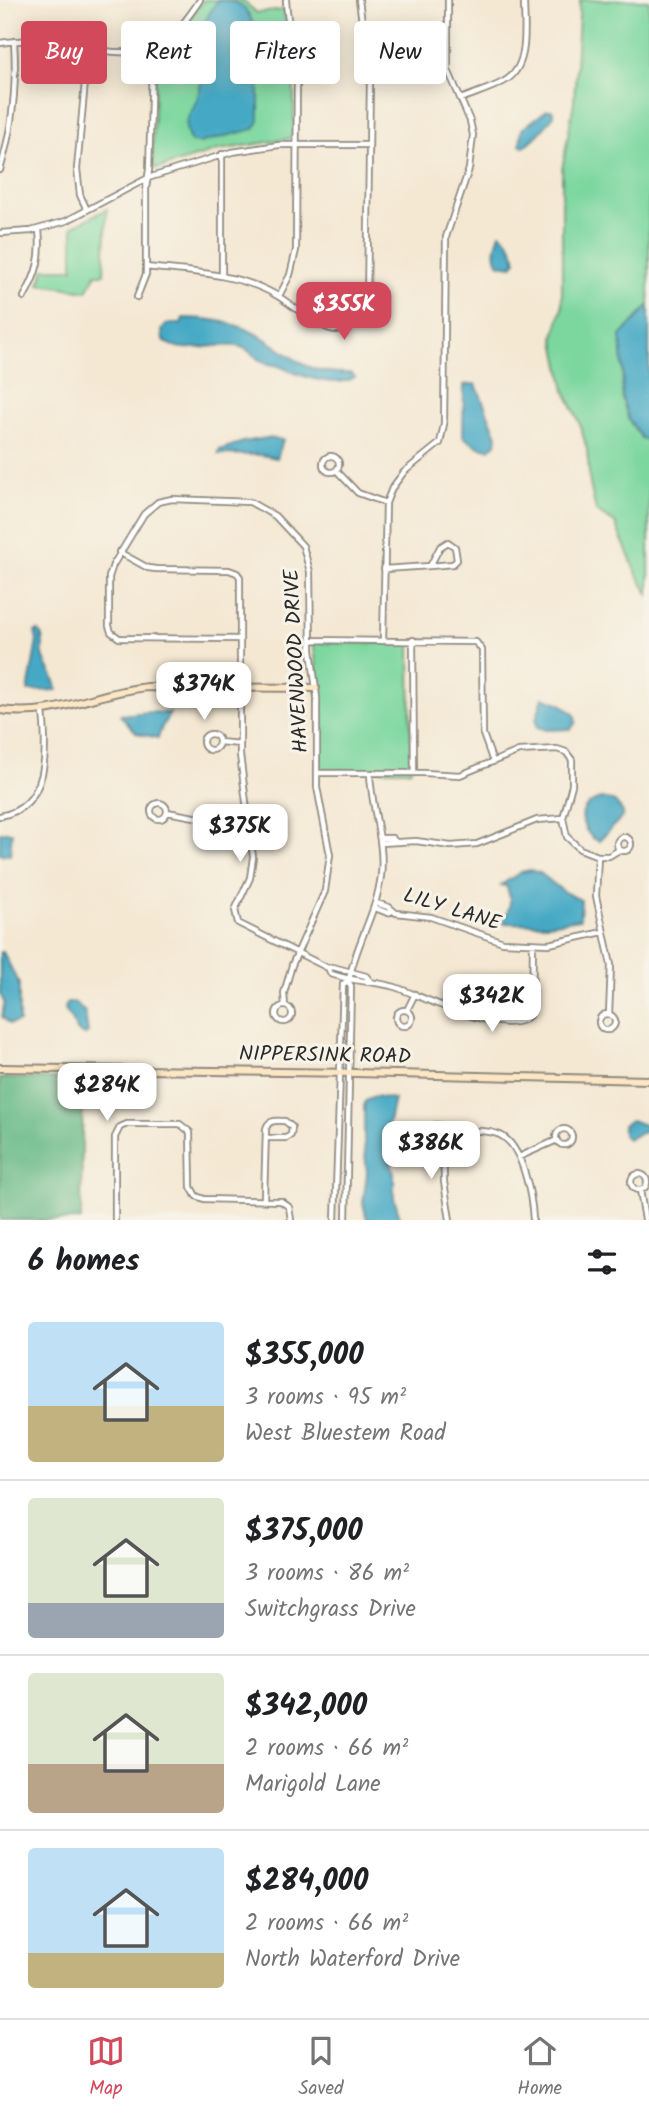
<!DOCTYPE html>
<meta charset="utf-8">
<style>
:root{--surface:#fff;--page:#f6f6f6;--text:#202124;--muted:#757577;--line:#e0e0e0;--accent:#d1495b}
body{margin:0;font-family:Kalam,sans-serif;background:var(--page);color:var(--text);height:100vh;display:flex;flex-direction:column;font-size:26px;white-space:nowrap}
*{box-sizing:border-box;margin:0}
p{font-size:23px;color:var(--muted)}
.icon{flex:none;width:38px;height:38px;fill:none;stroke:currentColor;stroke-width:2;stroke-linecap:round;stroke-linejoin:round}
.map{position:relative;height:1220px;overflow:hidden}
.details{display:flex;flex-direction:column;background:var(--surface);flex:1}
.details>*{flex:none}
.hud{position:absolute;left:21px;top:21px;width:607px;height:63px;display:flex;gap:14px}
.price{position:absolute;translate:-50% -60px;padding:0 16px;border-radius:14px;background:#fff;color:#222;font-size:23px;line-height:46px;filter:drop-shadow(0 2px 4px #0008)}
.price::after{content:'';position:absolute;left:50%;top:42px;width:21px;height:16px;margin-left:-10px;background:inherit;clip-path:polygon(0 0,100% 0,50% 100%)}
.price.current{background:var(--accent);color:#fff}
ul{padding:0;list-style:none}
li{display:flex;align-items:center;gap:21px;height:175px;padding:0 28px}
li+li{border-top:2px solid var(--line)}
li span{display:grid;place-items:center;flex:none;width:196px;height:140px;border-radius:7px;color:#555}
li>.icon{margin-inline-start:auto}
span .icon{width:84px;height:84px;fill:#fffc;stroke-width:1}
li b{font-size:30px}
h2{display:flex;justify-content:space-between;align-items:center;height:84px;padding:0 28px;font-size:30px}
.pill{padding:0 24px;border-radius:7px;background:var(--surface);box-shadow:0 4px 18px #0003;font-size:24px;line-height:63px}
.pill.current{background:var(--accent);color:#fff}
.menu{display:flex;justify-content:space-around;align-items:center;height:98px;border-top:2px solid var(--line);background:var(--surface);font-size:19px;color:var(--muted)}
.menu a{display:grid;justify-items:center;gap:4px}
.menu .current{color:var(--accent)}
.map>svg:first-child{display:block}
</style>
<div class="map">
<svg width="649" height="1220" viewBox="0 0 649 1220">
<rect width="100%" height="100%" fill="#f7f3e8"/>
<filter id="ink" filterUnits="userSpaceOnUse"><feTurbulence type="fractalNoise" baseFrequency=".0143" numOctaves="2"/><feDisplacementMap in="SourceGraphic" scale="14" xChannelSelector="R" yChannelSelector="G"/><feConvolveMatrix kernelMatrix="1 2 1 2 8 2 1 2 1" color-interpolation-filters="sRGB"/></filter>
<filter id="wash" filterUnits="userSpaceOnUse"><feTurbulence type="fractalNoise" baseFrequency=".00686" numOctaves="4" result="noise"/><feDisplacementMap in="SourceGraphic" scale="28" xChannelSelector="R" yChannelSelector="G"/><feGaussianBlur stdDeviation="1.57" result="paint"/><feColorMatrix in="noise" values="0 0 0 0 0 0 0 0 0 0 0 0 0 0 0 0 0 1.4 0 .05"/><feComposite in="paint" operator="in"/></filter>
<g filter="url(#wash)">
<rect width="100%" height="100%" fill="#f4e8d3"/>
<!-- green -->
<path fill="#7cd79e" stroke="#548164" stroke-width="2" d="M204,0H242L257,13L284,10L294,67V132L291,138L287,139L219,150L156,169L152,163L155,85L153,51L179,31Z
M580,0H649V305L621,336L623,370L622,398L629,420L642,439L649,440V595L636,572L615,523L596,511L590,484L587,449L579,421L565,391L554,336L562,308V170L574,102Z
M107,209L104,274H96L87,291L39,284L45,269H73V226Z
M313,643H410L411,770H320V688Z"/>
<!-- forest -->
<path fill="#65b885" stroke="#487258" stroke-width="2" d="M0,1078L83,1079L81,1220H0Z"/>
<!-- water -->
<path fill="#45a9c5" stroke="#386a78" stroke-width="2" d="M218,0C229,0 240,2 247,12C261,28 259,99 259,121L254,129L199,143L191,142C178,118 194,114 198,96C209,56 187,41 218,0Z
M547,110H552L554,115C547,126 534,140 523,147L520,145L522,129Z
M500,233C509,238 515,252 516,261L512,266L499,264C492,254 497,243 500,233Z
M649,305V440L642,439L629,420L622,398L623,370L621,336Z
M183,318C205,318 228,321 248,330C291,349 296,375 351,373L355,377C336,390 298,375 279,366C274,364 267,365 263,362C255,358 251,350 241,347C215,340 185,358 163,340L162,330L166,324H181Z
M476,384L497,436L496,444L489,449L479,447L463,437L464,385Z
M267,438L283,440L277,458L261,455L218,454L219,450L243,442Z
M39,631C45,639 42,646 43,655C46,668 56,676 57,690L28,691L37,641L35,632Z
M543,697L561,704L574,714L576,722L571,729L547,730L537,727L536,719Z
M149,712L170,713L162,727L158,738L137,733L120,715Z
M602,798L615,802L623,812L622,817L599,841C589,838 580,824 583,812C586,804 595,801 602,798Z
M0,832H12L10,855L0,854Z
M530,870L540,873L564,892L581,900L580,919L548,924L504,923V919C511,907 512,899 506,886L501,885L521,872Z
M0,952H3L19,984V1022L10,1024L2,1017L4,1003L0,993Z
M74,1002L85,1012L88,1033L85,1035L78,1032L65,1009L67,1003Z
M375,1096L394,1099L385,1140L394,1174V1198L401,1220H367L363,1203L367,1173L364,1144V1103L369,1098Z
M631,1120L649,1127V1133L643,1132L627,1139L623,1135V1125Z"/>
</g>
<g filter="url(#ink)">
<g fill="none" stroke-linecap="round" stroke-linejoin="round">
<!-- street casing -->
<g stroke="#908a7f" stroke-width="8">
<path id="street" d="M0,43C21,40 44,39 65,43C109,52 138,63 177,30C186,21 193,10 200,0
M461,99C475,93 490,89 503,82C531,68 524,26 524,0
M0,170C13,127 17,86 14,41
M87,210L80,195L77,169L88,49
M0,233L31,231L66,221L148,178L232,152L279,145H369
M146,267C189,272 238,273 276,295C292,304 319,329 336,330C353,330 362,318 367,304L370,80L359,0
M222,276V154
M279,296L290,275L296,250L297,73C295,48 287,25 286,0
M24,297C37,274 42,257 39,230
M137,297L146,274V188L149,170L152,64L147,47
M323 464a8 8 0 1 1 16 0a8 8 0 1 1-16 0Z
M336,470L358,493L386,503
M448,542L455,547L457,560L453,564L430,566L440,547Z
M119,552L148,568L156,569L229,570L237,573L240,577V755L253,857L250,878L235,910L238,923L328,968L331,974C354,982 373,981 395,987C420,995 517,1045 532,1011L533,944
M384,569L430,566
M240,639L119,638L111,632L109,626V577L113,565L144,514L158,502L172,499L250,502L275,516L303,546L310,572L311,650L317,698V787L330,855L325,891L292,965L284,993L285,1006
M311,640L476,642L482,650L483,734L493,762
M383,640L386,503L392,488L404,472L440,443L444,424L446,237L469,169L473,135L470,121L448,70V0
M413,640L414,773
M203 742a8 8 0 1 1 16 0a8 8 0 1 1-16 0Z
M219,742L240,744
M317,773H424L460,775L519,751L557,749L566,752L572,760V785L563,818L567,837L580,849L598,856H609L619,850
M151 811a8 8 0 1 1 16 0a8 8 0 1 1-16 0Z
M167,812L211,820L248,818
M0,816C50,807 47,750 43,711
M617 844a7 7 0 1 1 14 0a7 7 0 1 1-14 0Z
M380,838H392L395,841
M381,843L416,841L451,846L477,844L537,820L563,818
M598,856L596,896L611,965L609,1014
M376,903L389,907L396,913L431,917L503,942L549,944L603,932
M375,908L388,913L392,911
M328,968L333,967L366,976L370,981
M349,980C356,943 376,915 381,876C385,841 371,808 370,773
M276 1014a8 8 0 1 1 16 0a8 8 0 1 1-16 0Z
M396 1018a8 8 0 1 1 16 0a8 8 0 1 1-16 0Z
M407,1010L415,994
M599 1022a8 8 0 1 1 16 0a8 8 0 1 1-16 0Z
M429 1133a8 8 0 1 1 16 0a8 8 0 1 1-16 0Z
M556 1137a8 8 0 1 1 16 0a8 8 0 1 1-16 0Z
M445,1132C462,1132 484,1128 500,1135C523,1145 532,1198 533,1220
M443,1139L444,1182L450,1220
M519,1157L557,1140
M631 1182a8 8 0 1 1 16 0a8 8 0 1 1-16 0Z
M640,1190L645,1220
M264,1199L266,1129C268,1119 277,1121 285,1121L292,1127L291,1135L286,1138H266
M115,1220V1137L120,1127L127,1124H180L190,1132L191,1187L196,1196L204,1199L281,1201L289,1207L291,1220
M335,1220L343,984L348,981
M346,1220L351,986L348,981"/>
</g>
<!-- secondary casing -->
<g stroke="#908a7f" stroke-width="10">
<path id="secondary" d="M0,710C58,718 93,692 148,687L316,688
M0,1068L355,1073L649,1080"/>
</g>
<!-- street -->
<use href="#street" stroke="#fff" stroke-width="4.5"/>
<!-- secondary -->
<use href="#secondary" stroke="#fce6c4" stroke-width="6"/>
</g>
</g>
<g text-anchor="middle" dominant-baseline="central" stroke-width="6" stroke-linejoin="round" paint-order="stroke">
<!-- street labels -->
<g font-size="21" fill="#2b2b2b" stroke="#f7f3e8">
<text transform="translate(297 661) rotate(-93)">HAVENWOOD DRIVE</text>
<text transform="translate(452 910) rotate(17)">LILY LANE</text>
<text transform="translate(325 1056) rotate(1)">NIPPERSINK ROAD</text>
</g>
</g>
</svg>
<b class="price current" style="left:344px;top:342px">$355K</b>
<b class="price" style="left:204px;top:722px">$374K</b>
<b class="price" style="left:240px;top:864px">$375K</b>
<b class="price" style="left:492px;top:1034px">$342K</b>
<b class="price" style="left:107px;top:1123px">$284K</b>
<b class="price" style="left:431px;top:1181px">$386K</b>
<div class="hud">
<a class="pill current">Buy</a>
<a class="pill">Rent</a>
<a class="pill">Filters</a>
<a class="pill">New</a>
</div>
</div>
<section class="details">
<h2>6 homes<svg class="icon" aria-label="filters" viewBox="0 0 24 24"><path d="M4 7h16M4 17h16"/><circle cx="9" cy="7" r="2"/><circle cx="15" cy="17" r="2"/></svg></h2>
<ul>
<li><span style="background:linear-gradient(#bfe0f5 60%,#c2b280 0)"><svg class="icon" aria-label="home" viewBox="0 0 24 24"><path d="M3 11l9-7 9 7M6 9v11h12V9"/></svg></span><div><b>$355,000</b><p>3 rooms · 95 m²</p><p>West Bluestem Road</p></div></li>
<li><span style="background:linear-gradient(#dfe7d0 75%,#9aa5b1 0)"><svg class="icon" aria-label="home" viewBox="0 0 24 24"><path d="M3 11l9-7 9 7M6 9v11h12V9"/></svg></span><div><b>$375,000</b><p>3 rooms · 86 m²</p><p>Switchgrass Drive</p></div></li>
<li><span style="background:linear-gradient(#dfe7d0 65%,#b9a48a 0)"><svg class="icon" aria-label="home" viewBox="0 0 24 24"><path d="M3 11l9-7 9 7M6 9v11h12V9"/></svg></span><div><b>$342,000</b><p>2 rooms · 66 m²</p><p>Marigold Lane</p></div></li>
<li><span style="background:linear-gradient(#bfe0f5 75%,#c2b280 0)"><svg class="icon" aria-label="home" viewBox="0 0 24 24"><path d="M3 11l9-7 9 7M6 9v11h12V9"/></svg></span><div><b>$284,000</b><p>2 rooms · 66 m²</p><p>North Waterford Drive</p></div></li>
</ul>
</section>
<nav class="menu">
<a class="current"><svg class="icon" aria-label="map" viewBox="0 0 24 24"><path d="M3 6l6-2 6 2 6-2v14l-6 2-6-2-6 2zM9 4v14M15 6v14"/></svg>Map</a>
<a><svg class="icon" aria-label="saved" viewBox="0 0 24 24"><path d="M7 4h10v16l-5-4-5 4z"/></svg>Saved</a>
<a><svg class="icon" aria-label="home" viewBox="0 0 24 24"><path d="M3 11l9-7 9 7M6 9v11h12V9"/></svg>Home</a>
</nav>
